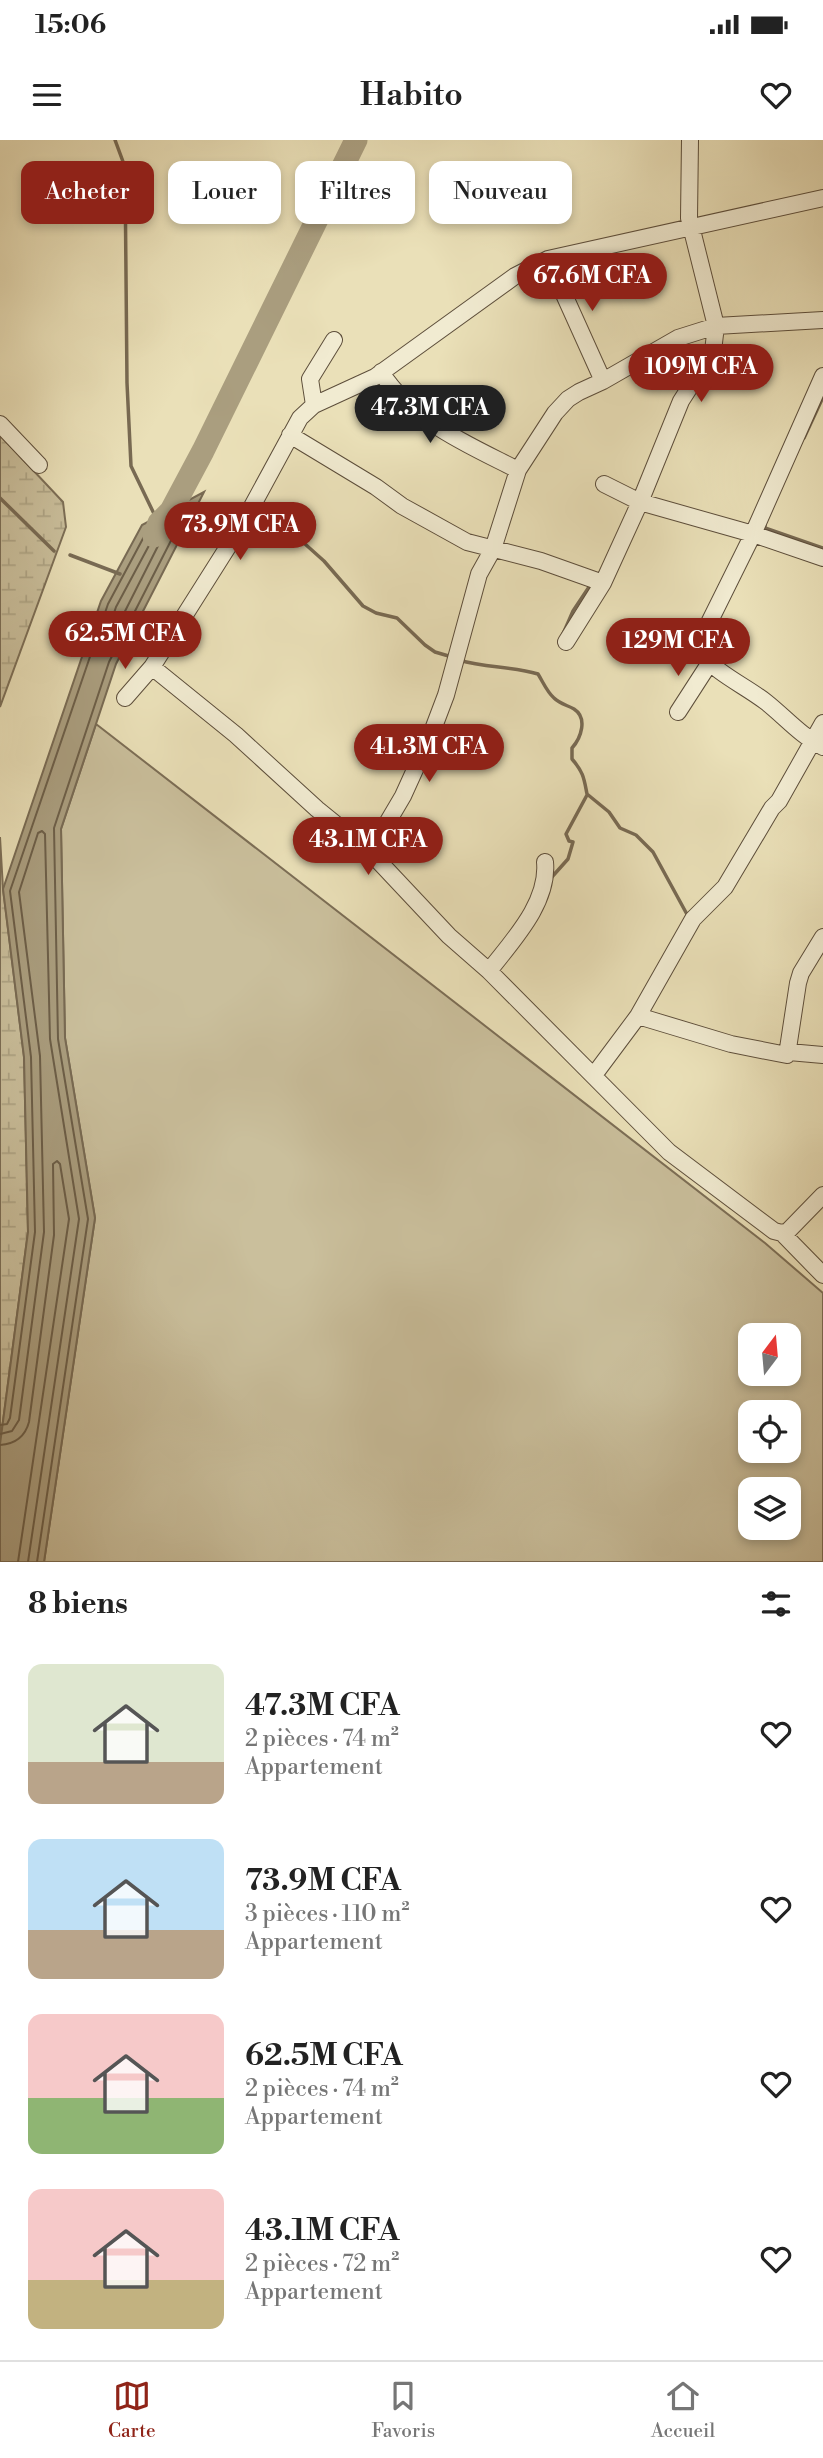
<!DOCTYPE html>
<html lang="fr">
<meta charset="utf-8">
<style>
:root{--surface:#fff;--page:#f6f6f6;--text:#222;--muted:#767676;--line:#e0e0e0;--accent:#8f2418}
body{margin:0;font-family:"Libre Bodoni",serif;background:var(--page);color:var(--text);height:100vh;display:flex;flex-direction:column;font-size:26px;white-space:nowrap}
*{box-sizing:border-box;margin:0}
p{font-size:23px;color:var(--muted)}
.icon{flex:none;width:38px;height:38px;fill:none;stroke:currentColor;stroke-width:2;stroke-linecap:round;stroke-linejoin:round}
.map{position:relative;height:1422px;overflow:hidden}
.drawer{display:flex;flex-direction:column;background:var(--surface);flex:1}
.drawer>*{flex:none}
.guide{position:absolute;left:21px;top:21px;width:782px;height:63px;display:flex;gap:14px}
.needle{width:46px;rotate:16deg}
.buttons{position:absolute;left:738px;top:1183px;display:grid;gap:14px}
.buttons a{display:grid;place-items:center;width:63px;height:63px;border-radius:14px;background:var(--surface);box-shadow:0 4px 10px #0003;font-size:35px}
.price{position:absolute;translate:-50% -60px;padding:0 16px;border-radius:24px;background:var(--accent);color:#fff;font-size:23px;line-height:46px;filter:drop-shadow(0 2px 4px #0008)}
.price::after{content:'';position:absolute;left:50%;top:42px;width:21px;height:16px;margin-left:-10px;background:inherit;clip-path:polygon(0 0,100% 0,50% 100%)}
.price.active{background:#222;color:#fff}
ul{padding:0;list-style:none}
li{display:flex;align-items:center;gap:21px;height:175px;padding:0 28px}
li span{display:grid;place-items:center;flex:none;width:196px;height:140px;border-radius:14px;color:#555}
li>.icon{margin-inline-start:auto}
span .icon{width:84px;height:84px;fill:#fffc;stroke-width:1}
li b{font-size:30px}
h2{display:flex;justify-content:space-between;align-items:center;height:84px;padding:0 28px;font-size:30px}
.pill{padding:0 24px;border-radius:14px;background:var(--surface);box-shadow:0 4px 10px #0003;font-size:24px;line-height:63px}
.pill.active{background:var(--accent);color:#fff}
.status{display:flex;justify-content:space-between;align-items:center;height:49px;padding:0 35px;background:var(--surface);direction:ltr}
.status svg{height:19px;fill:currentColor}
header{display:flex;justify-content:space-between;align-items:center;height:91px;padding:0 28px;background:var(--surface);font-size:32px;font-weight:600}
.menu{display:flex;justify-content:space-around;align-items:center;height:98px;border-top:2px solid var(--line);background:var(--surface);font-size:19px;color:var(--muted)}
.menu a{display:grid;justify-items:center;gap:4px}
.menu .active{color:var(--accent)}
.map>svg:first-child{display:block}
</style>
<div class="status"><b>15:06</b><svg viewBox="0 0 49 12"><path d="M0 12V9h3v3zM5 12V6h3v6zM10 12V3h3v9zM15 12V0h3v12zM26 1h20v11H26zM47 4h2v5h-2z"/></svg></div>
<header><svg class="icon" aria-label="menu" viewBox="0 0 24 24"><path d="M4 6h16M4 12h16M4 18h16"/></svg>Habito<svg class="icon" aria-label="heart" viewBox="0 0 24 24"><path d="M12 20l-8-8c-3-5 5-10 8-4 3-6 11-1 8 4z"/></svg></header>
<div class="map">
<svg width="823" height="1422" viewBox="0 0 823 1422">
<defs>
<pattern id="wetland-marsh" width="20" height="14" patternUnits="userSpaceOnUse" patternTransform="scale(1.75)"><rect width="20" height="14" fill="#cabf9c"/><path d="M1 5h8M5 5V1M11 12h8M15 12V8" fill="none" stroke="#aea485"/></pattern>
</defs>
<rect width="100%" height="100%" fill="#eae0b8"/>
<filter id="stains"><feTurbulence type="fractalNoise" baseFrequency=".00286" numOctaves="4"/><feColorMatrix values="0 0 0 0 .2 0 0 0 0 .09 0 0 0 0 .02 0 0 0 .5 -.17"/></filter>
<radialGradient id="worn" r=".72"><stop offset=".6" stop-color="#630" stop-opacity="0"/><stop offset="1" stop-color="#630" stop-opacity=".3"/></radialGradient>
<!-- green -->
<path fill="#cabf9c" stroke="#7c6e56" stroke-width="2" fill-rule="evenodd" d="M96,584L765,1103L823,1153V1422H44L95,1078L65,898L61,689ZM751,1195H789V1234H751ZM751,1272H789V1311H751ZM751,1349H789V1388H751Z"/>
<!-- wetland -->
<path fill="url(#wetland-marsh)" stroke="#7c6e56" stroke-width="2" d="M0,295L63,362L66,387L0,567Z
M0,697L3,749L24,917L28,1092L0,1304Z"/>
<!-- water -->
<path fill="#aa9e7f" stroke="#786a53" stroke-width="2" d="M204,352L116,524L61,689L65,898L95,1078L44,1422H0V1304L28,1092L24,917L3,749L101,461L142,385Z"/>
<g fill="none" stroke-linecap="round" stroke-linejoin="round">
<!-- shore -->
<path stroke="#6c5e48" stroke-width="2" d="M157,395L161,396V400L115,491L111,492L109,488L116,467L153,398Z
M0,1285L7,1284L10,1278L35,1092L31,917L10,751L108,464L147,391L180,374L182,379L109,522L54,688L58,899L88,1079L37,1422
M0,1294L12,1291L19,1280L44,1092L40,916L19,752L38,693L42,691L45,694L50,899L79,1079L28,1422
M0,1305C15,1304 25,1297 29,1282L54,1095L53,1024L57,1021L60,1024L69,1079L18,1422"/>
<!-- stream -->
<path stroke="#786a53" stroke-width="3.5" d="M115,0L125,27L127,243L131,326L158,382
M804,298L823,257
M0,358L54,411
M192,370H244
M255,372L276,378L324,421L363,466L376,473L397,478L425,505L435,512L452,517
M765,385V388L823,408
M70,415L120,434
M563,494L573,471L591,444
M459,520C485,528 512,526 538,534C543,542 547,552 554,558C560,564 567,565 574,569C588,578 581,598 572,608V619C584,633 584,639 587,654L609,672L620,688L636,695L653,712L689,778
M551,738L568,719L573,702L569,701L566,694L587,655"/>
<!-- river -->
<path stroke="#aa9e7f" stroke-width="23" d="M154,396L159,383L171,371L203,311L356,0"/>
<!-- minor casing -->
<g stroke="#5d4e3b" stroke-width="18">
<path id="minor" d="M548,119L603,241
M381,232C413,282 467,304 518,330
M823,236L753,394L700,501V512C717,534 744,545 766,562C785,577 801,596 823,607
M314,265L375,237L515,136L548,119L823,58
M0,284L39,325
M290,295L376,347L402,366L467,402L541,421L603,443
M604,344L640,362L753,394L823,418
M566,502L603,443L640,362L681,261L713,211L716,186L689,78L690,0
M152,527L236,595L317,669L370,712L449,796L489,831L669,1012L774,1091L782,1093L788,1091L823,1055
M125,558L152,527L243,383L300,278L314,265L310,239L334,200
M678,572L709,524
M370,712L403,656L432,592L446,555L479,434L493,409L518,330L555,273L568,259L579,252L603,241L678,198L716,186L823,180
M489,831C512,801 549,763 545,722
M638,876L731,904L787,915L798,843L801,833L823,797
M789,912L823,915
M594,935L638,876L693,779L725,747L772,668L779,661L823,583
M782,1093L823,1135"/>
</g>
<!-- minor -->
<use href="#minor" stroke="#f1ebd1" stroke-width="16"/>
</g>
<rect width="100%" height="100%" filter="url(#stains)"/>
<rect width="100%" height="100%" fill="url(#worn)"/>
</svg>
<div class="buttons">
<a><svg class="needle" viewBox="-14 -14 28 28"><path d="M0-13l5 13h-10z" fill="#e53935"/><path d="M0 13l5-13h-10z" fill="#767676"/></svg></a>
<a><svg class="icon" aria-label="locate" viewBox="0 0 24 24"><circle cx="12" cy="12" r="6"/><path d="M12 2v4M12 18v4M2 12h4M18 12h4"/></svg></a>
<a><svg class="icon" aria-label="layers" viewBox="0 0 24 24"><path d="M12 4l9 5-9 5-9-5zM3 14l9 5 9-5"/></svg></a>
</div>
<b class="price" style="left:592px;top:173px">67.6M CFA</b>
<b class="price" style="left:701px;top:264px">109M CFA</b>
<b class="price active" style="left:430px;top:305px">47.3M CFA</b>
<b class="price" style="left:240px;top:422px">73.9M CFA</b>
<b class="price" style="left:125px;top:531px">62.5M CFA</b>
<b class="price" style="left:678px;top:538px">129M CFA</b>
<b class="price" style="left:429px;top:644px">41.3M CFA</b>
<b class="price" style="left:368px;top:737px">43.1M CFA</b>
<div class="guide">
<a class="pill active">Acheter</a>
<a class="pill">Louer</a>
<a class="pill">Filtres</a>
<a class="pill">Nouveau</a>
</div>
</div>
<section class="drawer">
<h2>8 biens<svg class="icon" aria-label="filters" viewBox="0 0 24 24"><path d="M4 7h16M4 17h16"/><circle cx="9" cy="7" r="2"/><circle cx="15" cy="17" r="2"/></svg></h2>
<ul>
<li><span style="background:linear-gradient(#dfe7d0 70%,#b9a48a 0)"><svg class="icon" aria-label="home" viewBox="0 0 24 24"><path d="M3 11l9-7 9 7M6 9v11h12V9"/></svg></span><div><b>47.3M CFA</b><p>2 pièces · 74 m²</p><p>Appartement</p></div><svg class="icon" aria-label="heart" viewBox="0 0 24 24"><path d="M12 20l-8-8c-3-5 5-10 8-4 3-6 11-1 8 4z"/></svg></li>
<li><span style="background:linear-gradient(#bfe0f5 65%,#b9a48a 0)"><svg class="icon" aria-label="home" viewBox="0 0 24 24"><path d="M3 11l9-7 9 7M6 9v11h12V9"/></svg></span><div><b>73.9M CFA</b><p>3 pièces · 110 m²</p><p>Appartement</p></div><svg class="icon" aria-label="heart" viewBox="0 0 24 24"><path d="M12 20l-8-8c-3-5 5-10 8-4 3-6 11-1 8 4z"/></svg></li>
<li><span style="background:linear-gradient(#f6c9c9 60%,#8fb573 0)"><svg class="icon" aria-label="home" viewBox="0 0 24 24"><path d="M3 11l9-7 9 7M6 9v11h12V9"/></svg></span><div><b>62.5M CFA</b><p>2 pièces · 74 m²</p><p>Appartement</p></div><svg class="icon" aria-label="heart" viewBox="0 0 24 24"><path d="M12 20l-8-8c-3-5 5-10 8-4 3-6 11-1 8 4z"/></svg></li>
<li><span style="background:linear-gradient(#f6c9c9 65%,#c2b280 0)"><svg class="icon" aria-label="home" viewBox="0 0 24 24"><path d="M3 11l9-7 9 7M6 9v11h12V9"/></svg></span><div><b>43.1M CFA</b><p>2 pièces · 72 m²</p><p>Appartement</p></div><svg class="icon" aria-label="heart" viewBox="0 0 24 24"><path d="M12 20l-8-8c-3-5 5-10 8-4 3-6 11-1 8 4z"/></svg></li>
</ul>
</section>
<nav class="menu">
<a class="active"><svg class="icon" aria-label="map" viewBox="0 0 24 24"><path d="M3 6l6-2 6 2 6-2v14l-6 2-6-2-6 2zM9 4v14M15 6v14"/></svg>Carte</a>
<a><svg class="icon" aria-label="saved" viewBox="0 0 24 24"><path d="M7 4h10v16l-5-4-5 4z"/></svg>Favoris</a>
<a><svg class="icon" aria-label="home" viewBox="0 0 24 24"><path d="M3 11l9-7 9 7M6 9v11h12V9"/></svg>Accueil</a>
</nav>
